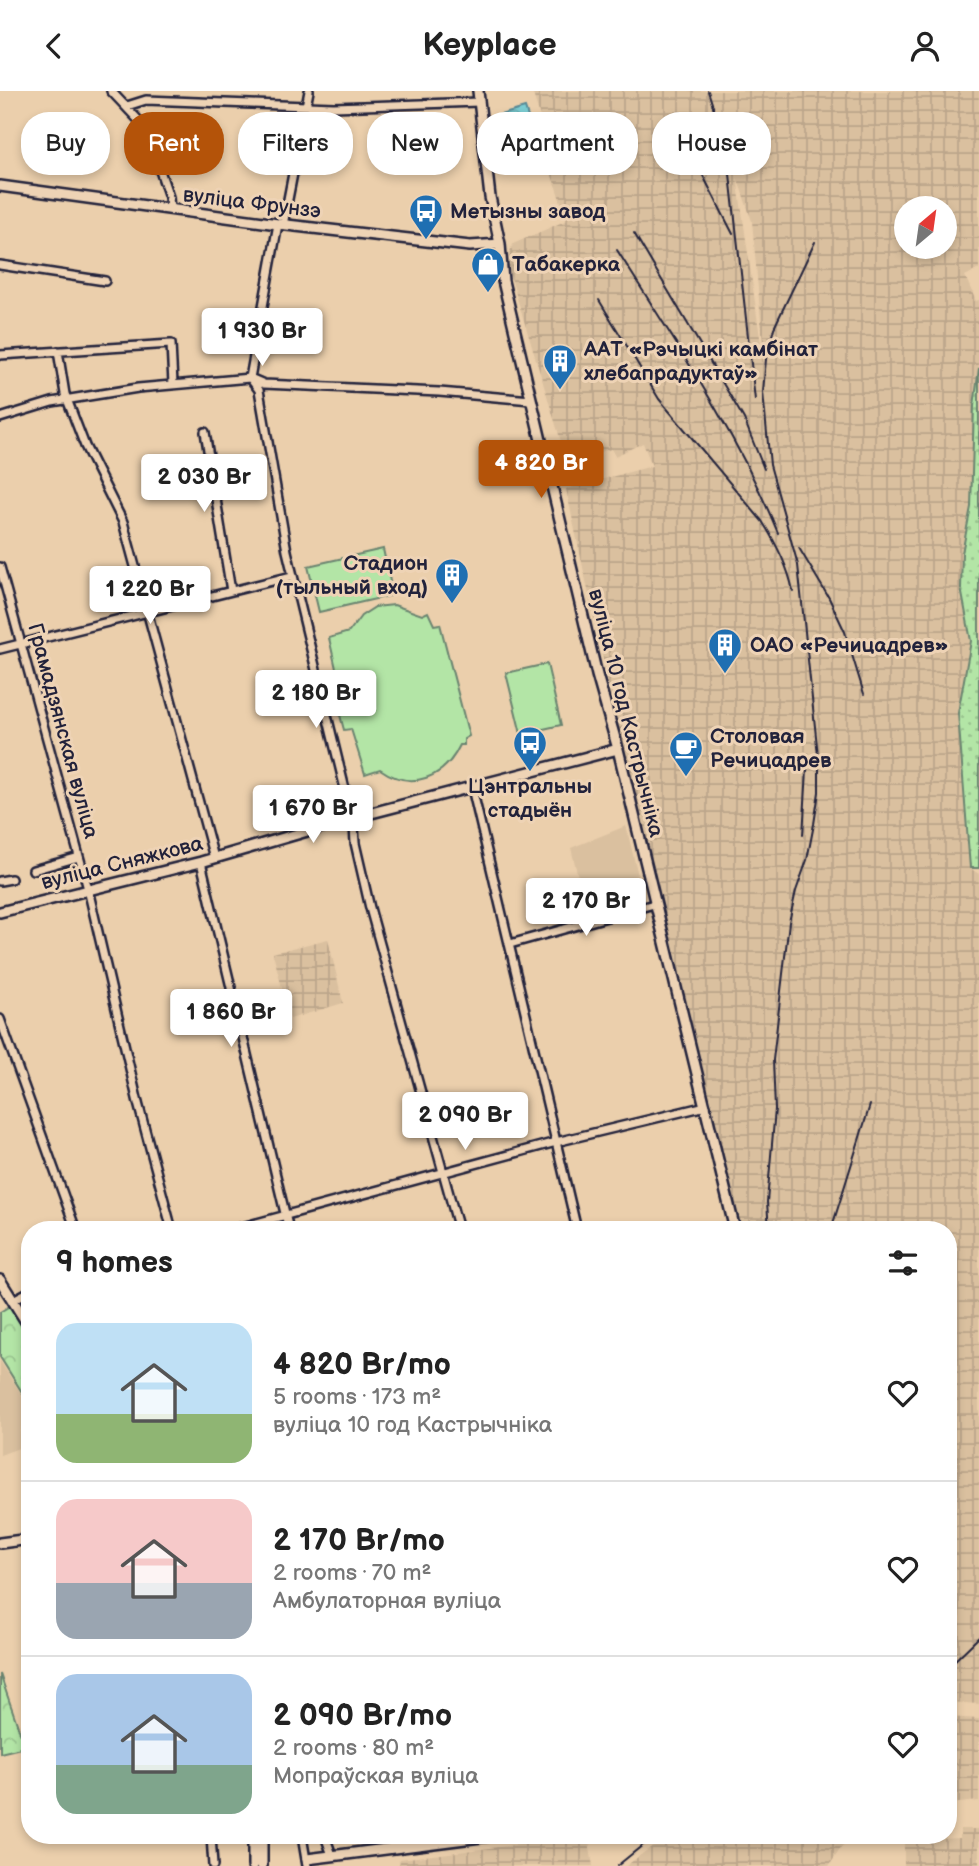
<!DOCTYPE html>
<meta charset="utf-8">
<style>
:root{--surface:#fff;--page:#f2f2f2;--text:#222;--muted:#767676;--line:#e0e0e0;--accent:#b45309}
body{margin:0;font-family:"Balsamiq Sans",sans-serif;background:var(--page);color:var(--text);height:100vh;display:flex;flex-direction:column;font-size:26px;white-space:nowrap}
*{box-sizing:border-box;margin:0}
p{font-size:23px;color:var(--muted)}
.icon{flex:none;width:38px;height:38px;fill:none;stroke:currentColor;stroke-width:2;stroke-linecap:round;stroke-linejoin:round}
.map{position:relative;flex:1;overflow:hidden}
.details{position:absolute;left:21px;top:1130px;width:936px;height:623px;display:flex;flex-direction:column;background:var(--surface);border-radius:28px;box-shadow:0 4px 10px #0003}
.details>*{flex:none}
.guide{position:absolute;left:21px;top:21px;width:938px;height:63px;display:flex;gap:14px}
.needle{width:46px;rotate:29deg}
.controls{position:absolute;left:894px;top:105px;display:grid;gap:14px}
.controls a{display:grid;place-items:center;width:63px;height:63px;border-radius:50%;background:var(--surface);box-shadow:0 4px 10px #0003;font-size:35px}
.price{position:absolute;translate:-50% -60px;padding:0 16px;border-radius:7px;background:#fff;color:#222;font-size:23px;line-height:46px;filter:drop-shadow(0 2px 4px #0008)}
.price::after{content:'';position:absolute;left:50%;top:42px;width:21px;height:16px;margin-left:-10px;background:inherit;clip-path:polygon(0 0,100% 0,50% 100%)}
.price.active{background:var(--accent);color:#fff}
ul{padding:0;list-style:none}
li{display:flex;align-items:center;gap:21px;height:175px;padding:0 35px}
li+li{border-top:2px solid var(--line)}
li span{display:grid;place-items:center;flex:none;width:196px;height:140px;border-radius:21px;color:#555}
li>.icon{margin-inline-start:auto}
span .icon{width:84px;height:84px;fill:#fffc;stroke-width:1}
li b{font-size:30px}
h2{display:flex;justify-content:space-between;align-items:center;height:84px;padding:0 35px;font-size:30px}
.chip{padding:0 24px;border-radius:28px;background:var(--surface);box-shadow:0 4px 10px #0003;font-size:24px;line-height:63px}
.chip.active{background:var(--accent);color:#fff}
header{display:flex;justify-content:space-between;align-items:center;height:91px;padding:0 35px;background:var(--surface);font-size:32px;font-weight:600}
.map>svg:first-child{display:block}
</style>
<header><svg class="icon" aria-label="back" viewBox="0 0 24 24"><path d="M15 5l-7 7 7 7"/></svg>Keyplace<svg class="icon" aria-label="person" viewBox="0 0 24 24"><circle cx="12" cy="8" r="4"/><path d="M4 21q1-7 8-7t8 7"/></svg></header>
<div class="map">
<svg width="979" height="1775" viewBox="0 0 979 1775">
<defs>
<pattern id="industrial-grid" width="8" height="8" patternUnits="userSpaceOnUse" patternTransform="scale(1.75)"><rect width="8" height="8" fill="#dac09f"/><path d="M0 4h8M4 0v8" fill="none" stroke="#bba58a"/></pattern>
<pattern id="grass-dots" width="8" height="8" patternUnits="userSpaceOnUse" patternTransform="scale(1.75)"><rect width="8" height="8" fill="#b3e5a6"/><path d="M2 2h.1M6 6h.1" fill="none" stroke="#9ac490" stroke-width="1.8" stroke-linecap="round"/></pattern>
<pattern id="forest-crowns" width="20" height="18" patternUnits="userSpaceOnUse" patternTransform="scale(1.75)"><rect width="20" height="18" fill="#b3e5a6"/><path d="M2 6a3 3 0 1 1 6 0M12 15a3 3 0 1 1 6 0" fill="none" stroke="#9ac490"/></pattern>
<pattern id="water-waves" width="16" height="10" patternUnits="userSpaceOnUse" patternTransform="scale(1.75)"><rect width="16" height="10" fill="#7ccdd2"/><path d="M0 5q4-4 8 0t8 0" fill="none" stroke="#6bb0b5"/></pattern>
</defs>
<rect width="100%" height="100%" fill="#ebcfac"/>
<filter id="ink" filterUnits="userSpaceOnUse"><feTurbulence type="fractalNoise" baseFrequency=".0143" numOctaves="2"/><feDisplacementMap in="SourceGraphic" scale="14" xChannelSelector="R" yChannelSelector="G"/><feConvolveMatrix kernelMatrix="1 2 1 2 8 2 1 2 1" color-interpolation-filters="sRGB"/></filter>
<g filter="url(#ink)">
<!-- built -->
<path fill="#dac09f" d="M626,735L644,809L587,823L571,757Z
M0,1270L30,1317V1324L20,1341L27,1354L0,1364Z"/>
<!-- industrial -->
<path fill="url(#industrial-grid)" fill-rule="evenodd" d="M532,0H979V178L965,185L976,210L979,209V277L974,315L971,416L962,462L961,497L971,550L958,622L970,777L979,783V1613L949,1611L948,1139H741L653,798L566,398L652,375L643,352L615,365L611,358L567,370L506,171L513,153L567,129L542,55L546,54L543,45L546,44ZM737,86L752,130L765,275L764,274ZM906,117H945V156H906Z
M328,848L343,912L290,928L273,862Z
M948,1626L979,1628V1710L949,1713Z
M960,1738H979V1775H904V1745H918V1749L960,1747Z
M588,1745L593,1775H399L400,1768Z
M666,1745L758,1746L849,1745L829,1775H626Z"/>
<!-- grass -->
<path fill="url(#grass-dots)" stroke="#6a8470" stroke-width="2" d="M979,277V777H970L958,622L971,550L961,497L962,462L971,416L974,315Z"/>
<!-- forest -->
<path fill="url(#forest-crowns)" stroke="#6a8470" stroke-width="2" d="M13,1213L30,1239V1314L0,1266V1221Z
M0,1583L25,1656L0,1662Z"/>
<!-- pitch -->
<path fill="#b3e5a6" stroke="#6a8470" stroke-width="2" d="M383,458L393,504L319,521L308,475Z
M394,514L422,524L428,521L434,534L440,533L469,645L464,648V654H460C444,688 411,700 380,678L365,683L351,638L344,639L333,598L340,595L329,547L349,541L361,525L375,516Z
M547,573L561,634L521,643L506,582Z"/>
<!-- water -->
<path fill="url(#water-waves)" stroke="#588996" stroke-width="2" d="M525,17L533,41L508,49L500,24Z"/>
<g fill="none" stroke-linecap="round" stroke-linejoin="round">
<!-- minor casing -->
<g stroke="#22223b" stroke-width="12">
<path id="minor" d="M111,0L145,36L169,106L170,119
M127,15L146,9L334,16L479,11
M278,133L250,287L259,299L287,460L354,735L355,752L370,817L459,1139
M283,134L309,0
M0,174L105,190
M58,260L65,303L85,355L123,431L214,767
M0,264L171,253L173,293
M0,327L52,311L138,297L250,287L264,293L439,301L531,309
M205,341L231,500
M0,476L88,798L138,1012L172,1139
M0,558L292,485
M472,697L577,1139
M201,771L289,1139
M33,779L79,766
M0,790L11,788
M510,853L654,813
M0,928L76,1139
M231,1139L556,1051L706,1015
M13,1209L30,1200
M211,1745L213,1775
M302,1745L307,1775
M325,1745L332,1764"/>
</g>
<!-- tertiary casing -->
<g stroke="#22223b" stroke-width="14">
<path id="tertiary" d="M478,0L490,106L500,153L503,190L597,584L618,658L735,1139
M0,95L278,133L470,155L500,153
M0,821L201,771L352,727L618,658
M0,1189L30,1237
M0,1452L30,1448
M262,1745V1775
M307,1768L489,1745
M253,1775V1745"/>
</g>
<!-- minor -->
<use href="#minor" stroke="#eed3b5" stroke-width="7"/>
<!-- tertiary -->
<use href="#tertiary" stroke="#eed3b5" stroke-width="9"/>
<!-- rail -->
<path stroke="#22223b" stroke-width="2" d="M708,0L721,40L730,83L755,309
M693,65L733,143
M634,142L744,328L764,378
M617,159C675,251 737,342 778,442
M599,209L659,308L762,430C776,452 788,475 793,500
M799,457L829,507L845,541L864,603
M803,744L808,663
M769,1139L767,1111L775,1018L773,969L789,831L796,800L807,769L814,733L819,701V674L798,474L770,374L763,301L766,268L774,237L815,151
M831,1139L870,1014
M948,1576L979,1546
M617,1775L654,1745"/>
</g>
</g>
<!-- icons -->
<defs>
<g id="bus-pin" transform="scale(1.75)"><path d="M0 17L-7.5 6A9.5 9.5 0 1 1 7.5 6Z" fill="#1f6fb2" stroke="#eed3b5"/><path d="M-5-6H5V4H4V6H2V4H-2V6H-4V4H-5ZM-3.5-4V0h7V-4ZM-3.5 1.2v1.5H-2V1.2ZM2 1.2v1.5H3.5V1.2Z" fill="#fff"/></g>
<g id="shop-pin" transform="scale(1.75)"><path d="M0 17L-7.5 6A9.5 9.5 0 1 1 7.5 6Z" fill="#1f6fb2" stroke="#eed3b5"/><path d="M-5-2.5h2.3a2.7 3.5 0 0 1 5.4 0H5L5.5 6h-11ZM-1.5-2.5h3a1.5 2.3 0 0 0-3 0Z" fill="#fff"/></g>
<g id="building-pin" transform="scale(1.75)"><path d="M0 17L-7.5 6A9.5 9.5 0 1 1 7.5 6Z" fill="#1f6fb2" stroke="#eed3b5"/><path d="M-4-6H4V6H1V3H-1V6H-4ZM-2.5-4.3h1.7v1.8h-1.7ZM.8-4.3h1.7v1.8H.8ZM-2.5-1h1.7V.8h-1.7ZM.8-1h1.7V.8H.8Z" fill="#fff"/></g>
<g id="cafe-pin" transform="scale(1.75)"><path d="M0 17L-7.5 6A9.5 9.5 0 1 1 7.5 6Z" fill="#1f6fb2" stroke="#eed3b5"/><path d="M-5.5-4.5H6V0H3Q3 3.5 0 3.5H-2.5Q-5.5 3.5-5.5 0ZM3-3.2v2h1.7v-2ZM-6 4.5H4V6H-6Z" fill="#fff"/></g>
</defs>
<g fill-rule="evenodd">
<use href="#bus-pin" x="426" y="120"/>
<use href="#shop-pin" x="488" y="173"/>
<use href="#building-pin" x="560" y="270"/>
<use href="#building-pin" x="452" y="484"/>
<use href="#building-pin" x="725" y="554"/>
<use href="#bus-pin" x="530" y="652"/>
<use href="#cafe-pin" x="686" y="657"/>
</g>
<g text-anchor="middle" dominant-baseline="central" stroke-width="6" stroke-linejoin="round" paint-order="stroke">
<!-- street labels -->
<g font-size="21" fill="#22223b" stroke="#eed3b5">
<text transform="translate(252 112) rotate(7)">вуліца Фрунзэ</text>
<text transform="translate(626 622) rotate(76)">вуліца 10 год Кастрычніка</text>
<text transform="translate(63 640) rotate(75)">Грамадзянская вуліца</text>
<text transform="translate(122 772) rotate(-14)">вуліца Сняжкова</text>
</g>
<!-- poi labels -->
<g font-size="21" font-weight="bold" fill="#22223b" stroke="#eed3b5" text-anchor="start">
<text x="450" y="120">Метызны завод</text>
<text x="512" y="173">Табакерка</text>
<text x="584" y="258">ААТ «Рэчыцкі камбінат<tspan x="584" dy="24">хлебапрадуктаў»</tspan></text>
<text x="428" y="472" text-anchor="end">Стадион<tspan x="428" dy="24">(тыльный вход)</tspan></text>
<text x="750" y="554">ОАО «Речицадрев»</text>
<text x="710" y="645">Столовая<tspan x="710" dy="24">Речицадрев</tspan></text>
<text x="530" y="695" text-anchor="middle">Цэнтральны<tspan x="530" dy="24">стадыён</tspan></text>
</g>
</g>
</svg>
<div class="controls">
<a><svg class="needle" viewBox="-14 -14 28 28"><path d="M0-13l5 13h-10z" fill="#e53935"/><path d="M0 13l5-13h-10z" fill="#767676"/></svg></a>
</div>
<b class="price" style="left:262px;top:277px">1 930 Br</b>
<b class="price active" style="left:541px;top:409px">4 820 Br</b>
<b class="price" style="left:204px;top:423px">2 030 Br</b>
<b class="price" style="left:150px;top:535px">1 220 Br</b>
<b class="price" style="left:316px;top:639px">2 180 Br</b>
<b class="price" style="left:313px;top:754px">1 670 Br</b>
<b class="price" style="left:586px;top:847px">2 170 Br</b>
<b class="price" style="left:231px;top:958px">1 860 Br</b>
<b class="price" style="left:465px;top:1061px">2 090 Br</b>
<div class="guide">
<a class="chip">Buy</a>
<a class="chip active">Rent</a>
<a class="chip">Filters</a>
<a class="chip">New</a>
<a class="chip">Apartment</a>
<a class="chip">House</a>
</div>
<section class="details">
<h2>9 homes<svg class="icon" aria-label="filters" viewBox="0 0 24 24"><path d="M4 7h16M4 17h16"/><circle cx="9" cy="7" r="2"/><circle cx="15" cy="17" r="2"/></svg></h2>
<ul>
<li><span style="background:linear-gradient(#bfe0f5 65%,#8fb573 0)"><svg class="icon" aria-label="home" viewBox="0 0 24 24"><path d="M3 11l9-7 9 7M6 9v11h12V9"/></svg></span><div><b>4 820 Br/mo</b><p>5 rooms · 173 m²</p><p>вуліца 10 год Кастрычніка</p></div><svg class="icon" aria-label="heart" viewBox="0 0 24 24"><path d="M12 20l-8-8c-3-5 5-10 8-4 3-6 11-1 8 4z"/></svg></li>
<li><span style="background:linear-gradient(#f6c9c9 60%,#9aa5b1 0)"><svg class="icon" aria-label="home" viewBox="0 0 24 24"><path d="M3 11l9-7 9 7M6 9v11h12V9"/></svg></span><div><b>2 170 Br/mo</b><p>2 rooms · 70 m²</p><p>Амбулаторная вуліца</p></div><svg class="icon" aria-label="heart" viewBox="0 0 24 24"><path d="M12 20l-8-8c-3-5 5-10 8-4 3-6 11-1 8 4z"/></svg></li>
<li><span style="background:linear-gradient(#a9c7e8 65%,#7fa58c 0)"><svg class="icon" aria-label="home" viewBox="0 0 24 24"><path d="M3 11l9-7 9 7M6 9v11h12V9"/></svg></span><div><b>2 090 Br/mo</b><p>2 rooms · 80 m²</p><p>Мопраўская вуліца</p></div><svg class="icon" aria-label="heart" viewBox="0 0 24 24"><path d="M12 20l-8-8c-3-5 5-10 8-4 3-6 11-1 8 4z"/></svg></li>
</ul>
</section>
</div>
